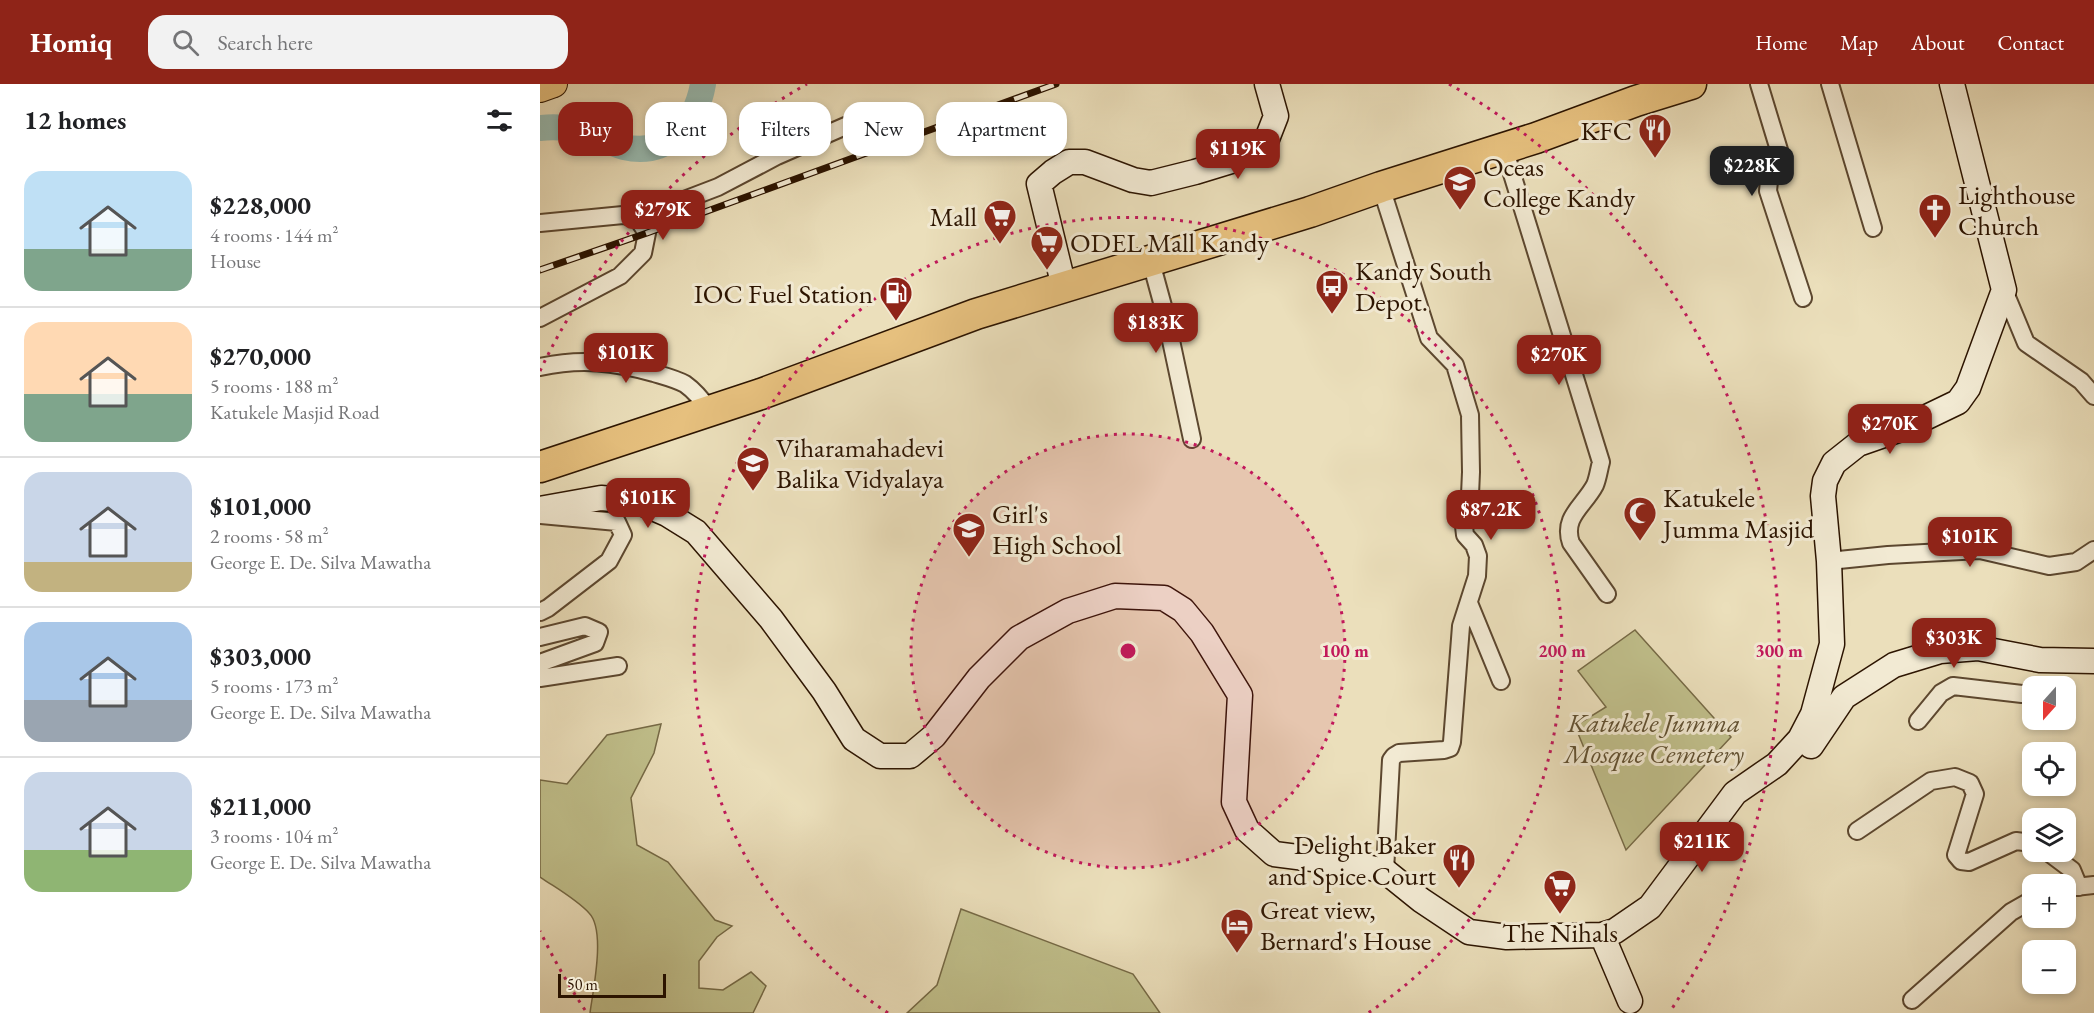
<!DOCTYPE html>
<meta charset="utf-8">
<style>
:root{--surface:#fff;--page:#f2f2f2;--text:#202124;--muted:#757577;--line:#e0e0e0;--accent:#8f2418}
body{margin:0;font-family:"EB Garamond",serif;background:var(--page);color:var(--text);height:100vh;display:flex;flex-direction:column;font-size:22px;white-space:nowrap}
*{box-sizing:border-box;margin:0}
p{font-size:20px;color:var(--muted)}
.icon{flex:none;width:33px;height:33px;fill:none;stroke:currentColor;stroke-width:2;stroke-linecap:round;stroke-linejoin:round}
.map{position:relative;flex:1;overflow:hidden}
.sheet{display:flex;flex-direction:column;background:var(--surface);width:540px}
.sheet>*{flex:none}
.banner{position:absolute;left:18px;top:18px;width:570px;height:54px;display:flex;gap:12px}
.needle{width:39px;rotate:201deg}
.tools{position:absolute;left:1482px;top:592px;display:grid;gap:12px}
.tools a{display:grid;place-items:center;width:54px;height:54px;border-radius:12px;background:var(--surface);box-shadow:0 3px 9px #0003;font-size:30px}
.scale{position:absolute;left:18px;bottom:15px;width:108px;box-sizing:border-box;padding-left:6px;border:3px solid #2c1400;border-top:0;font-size:16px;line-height:21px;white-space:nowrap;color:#2c1400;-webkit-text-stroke:4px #f2ead3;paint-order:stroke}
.price{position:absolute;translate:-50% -51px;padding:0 14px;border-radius:12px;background:var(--accent);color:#fff;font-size:20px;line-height:39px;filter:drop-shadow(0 2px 3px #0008)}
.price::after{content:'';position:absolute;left:50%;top:36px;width:18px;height:14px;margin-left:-9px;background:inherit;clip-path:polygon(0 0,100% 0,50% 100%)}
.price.selected{background:#222;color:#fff}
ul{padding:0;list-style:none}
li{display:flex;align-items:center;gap:18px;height:150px;padding:0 24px}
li+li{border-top:2px solid var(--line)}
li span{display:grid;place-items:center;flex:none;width:168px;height:120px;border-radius:18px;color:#555}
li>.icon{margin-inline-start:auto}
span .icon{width:72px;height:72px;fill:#fffc;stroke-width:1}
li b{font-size:26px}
h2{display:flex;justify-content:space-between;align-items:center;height:72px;padding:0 24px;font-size:26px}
.chip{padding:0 21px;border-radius:18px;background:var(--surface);box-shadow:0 3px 9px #0003;font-size:21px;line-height:54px}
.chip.selected{background:var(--accent);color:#fff}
header{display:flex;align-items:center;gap:36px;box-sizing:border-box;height:84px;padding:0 30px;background:var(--accent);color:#fff}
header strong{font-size:28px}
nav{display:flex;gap:33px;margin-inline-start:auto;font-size:21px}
.search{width:420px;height:54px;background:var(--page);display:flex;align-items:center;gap:15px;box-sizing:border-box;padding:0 21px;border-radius:18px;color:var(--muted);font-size:22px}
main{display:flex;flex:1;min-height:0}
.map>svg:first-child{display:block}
</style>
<header>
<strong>Homiq</strong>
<div class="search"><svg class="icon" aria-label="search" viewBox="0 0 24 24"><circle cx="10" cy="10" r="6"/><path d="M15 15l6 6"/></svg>Search here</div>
<nav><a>Home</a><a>Map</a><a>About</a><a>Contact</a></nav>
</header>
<main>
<section class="sheet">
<h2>12 homes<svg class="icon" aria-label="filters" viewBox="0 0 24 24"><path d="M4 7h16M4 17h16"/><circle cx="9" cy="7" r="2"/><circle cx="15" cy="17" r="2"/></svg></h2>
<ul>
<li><span style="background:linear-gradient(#bfe0f5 65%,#7fa58c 0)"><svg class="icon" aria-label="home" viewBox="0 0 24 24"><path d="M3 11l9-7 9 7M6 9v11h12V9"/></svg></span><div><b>$228,000</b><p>4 rooms · 144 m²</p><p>House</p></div></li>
<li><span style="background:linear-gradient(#ffd9b3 60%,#7fa58c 0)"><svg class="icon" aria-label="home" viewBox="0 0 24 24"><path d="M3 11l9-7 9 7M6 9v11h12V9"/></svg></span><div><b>$270,000</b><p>5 rooms · 188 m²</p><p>Katukele Masjid Road</p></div></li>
<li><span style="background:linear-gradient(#c9d6e8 75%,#c2b280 0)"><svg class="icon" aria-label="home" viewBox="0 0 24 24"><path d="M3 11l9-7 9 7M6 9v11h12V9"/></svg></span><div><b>$101,000</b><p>2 rooms · 58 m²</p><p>George E. De. Silva Mawatha</p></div></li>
<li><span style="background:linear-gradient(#a9c7e8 65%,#9aa5b1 0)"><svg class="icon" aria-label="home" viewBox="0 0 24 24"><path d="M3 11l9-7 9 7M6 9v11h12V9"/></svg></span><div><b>$303,000</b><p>5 rooms · 173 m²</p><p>George E. De. Silva Mawatha</p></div></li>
<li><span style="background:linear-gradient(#c9d6e8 65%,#8fb573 0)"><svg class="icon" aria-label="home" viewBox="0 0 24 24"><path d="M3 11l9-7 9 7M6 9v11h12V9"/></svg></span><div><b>$211,000</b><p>3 rooms · 104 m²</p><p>George E. De. Silva Mawatha</p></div></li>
</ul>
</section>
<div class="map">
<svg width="1554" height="929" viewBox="0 0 1554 929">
<rect width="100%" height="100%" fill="#ebdfbb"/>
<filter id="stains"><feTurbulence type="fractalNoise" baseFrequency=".00333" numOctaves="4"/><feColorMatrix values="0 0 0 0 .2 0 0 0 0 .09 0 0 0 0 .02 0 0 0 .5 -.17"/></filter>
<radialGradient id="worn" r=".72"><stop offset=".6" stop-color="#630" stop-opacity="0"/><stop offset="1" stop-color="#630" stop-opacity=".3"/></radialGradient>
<!-- green -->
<path fill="#c0bf8b" stroke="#766a46" stroke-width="1.5" d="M1095,546L1191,653L1086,766L1035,642L1066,623L1038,587Z
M121,640L114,669L91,714L97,761L128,778L175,836L192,842L177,853L159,877V904L183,906L211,888L226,902L213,929H50C53,906 66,846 49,829C36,815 16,804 0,793V696L27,700L67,651Z
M421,825L593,890L620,929H367L397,901Z"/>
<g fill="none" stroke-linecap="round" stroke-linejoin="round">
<!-- river -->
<path stroke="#98bcb3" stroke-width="26" d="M0,44C21,42 39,44 59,52C67,56 75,61 84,63C128,73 156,40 163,0"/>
<!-- street casing -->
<g stroke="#5c472f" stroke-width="20">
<path id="street" d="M1219,0L1239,66L1230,87L1228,107L1263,214
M1290,0L1333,144
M964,64L1061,378C1059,385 1058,394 1055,401C1044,422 1022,433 1031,459L1067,510
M841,103L889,254L915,281L930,331L931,388L930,411L924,442L925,451L934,461L938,472L937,492L921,542L912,658L910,664L904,666L859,669L854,672L851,676L845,787
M97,134L178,103L237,72L317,37
M0,139L83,131L97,134L107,149L103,169L80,192L0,234
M611,178L626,233L652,355
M1464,206L1486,259L1541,297L1554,312
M0,283C41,274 74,278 114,289C124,292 136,295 145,300C155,307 163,317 170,327
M1289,477L1348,471L1440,466L1509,482L1536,478L1554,466
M929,519L961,597
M0,528L8,524L69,477L83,451L77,438L1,431
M0,553L45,542L59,548L55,559L0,579
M0,594L78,582
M1378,637L1401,609L1413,602L1482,610L1490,609L1492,604
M1317,747L1391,697L1415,693L1430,699L1435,710L1416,771L1421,777L1429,778L1476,757L1492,759
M1508,768L1532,786L1539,803
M1526,804L1554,801
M1372,916L1471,828L1492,816"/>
</g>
<!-- secondary casing -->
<g stroke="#2c1400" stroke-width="27">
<path id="secondary" d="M524,203L499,100L513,88L529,78H545L593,96L611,99L655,88L691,77L727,55L736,32L727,0
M0,425L61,414L97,417L127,430L156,448L231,535L284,607L314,655L340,672H370L394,652L439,594L479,554L528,527L575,512L624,514L643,526L662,549L700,611L694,718L707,746L734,770L812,780L845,787L881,816L929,848L967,853L1062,851L1090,917
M1271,662L1304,613L1354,581L1400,567L1438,564L1500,576L1554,577
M1062,851L1075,847L1110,823L1195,709L1237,680L1260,655L1273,630L1292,560L1289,477L1283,412L1285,397L1294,379L1318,360L1364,344L1418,318L1428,304L1464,206L1412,0"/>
</g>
<!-- primary casing -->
<g stroke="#2c1400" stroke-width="28">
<path id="primary" d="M0,5L14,0"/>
</g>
<!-- highway casing -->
<g stroke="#2c1400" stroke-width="33">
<path id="highway" d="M0,383L221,310L436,230L770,128L841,103L996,54L1096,17L1151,0"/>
</g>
<!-- street -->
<use href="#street" stroke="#f2ead3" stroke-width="16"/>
<!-- secondary -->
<use href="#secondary" stroke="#f2ead3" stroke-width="24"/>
<!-- primary -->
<use href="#primary" stroke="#e6c07e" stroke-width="26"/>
<!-- highway -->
<use href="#highway" stroke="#e6c07e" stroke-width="30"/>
<!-- rail casing -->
<g stroke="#2c1400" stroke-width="7">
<path id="rail" d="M0,186L107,149L516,0"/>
</g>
<!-- rail -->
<use href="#rail" stroke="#f2ead3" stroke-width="4.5" stroke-dasharray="14" stroke-linecap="butt"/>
</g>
<!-- distance rings -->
<circle cx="588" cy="567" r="217" fill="#c2185b" fill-opacity=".12"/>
<g fill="none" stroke="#c2185b" stroke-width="3" stroke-dasharray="3 6">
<circle cx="588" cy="567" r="217"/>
<path d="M348 929A434 434 0 1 1 828 929"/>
<path d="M45 926A651 651 0 0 1 0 847M0 287A651 651 0 0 1 267 0M909 0A651 651 0 0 1 1131 926"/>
</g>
<!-- icons -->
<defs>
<g id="restaurant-pin" transform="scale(1.725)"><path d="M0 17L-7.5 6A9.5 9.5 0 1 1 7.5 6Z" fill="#8f2418" stroke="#f2ead3"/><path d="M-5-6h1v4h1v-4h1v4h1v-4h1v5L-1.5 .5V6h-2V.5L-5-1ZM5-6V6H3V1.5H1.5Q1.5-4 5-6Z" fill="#fff"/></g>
<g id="university-pin" transform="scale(1.725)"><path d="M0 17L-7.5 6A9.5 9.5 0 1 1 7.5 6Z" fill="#8f2418" stroke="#f2ead3"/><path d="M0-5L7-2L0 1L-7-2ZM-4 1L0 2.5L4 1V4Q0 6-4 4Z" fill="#fff"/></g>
<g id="church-pin" transform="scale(1.725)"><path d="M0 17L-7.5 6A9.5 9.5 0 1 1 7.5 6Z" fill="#8f2418" stroke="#f2ead3"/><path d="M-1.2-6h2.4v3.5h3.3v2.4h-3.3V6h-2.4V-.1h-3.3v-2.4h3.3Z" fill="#fff"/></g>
<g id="supermarket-pin" transform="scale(1.725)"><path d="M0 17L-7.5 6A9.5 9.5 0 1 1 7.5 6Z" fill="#8f2418" stroke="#f2ead3"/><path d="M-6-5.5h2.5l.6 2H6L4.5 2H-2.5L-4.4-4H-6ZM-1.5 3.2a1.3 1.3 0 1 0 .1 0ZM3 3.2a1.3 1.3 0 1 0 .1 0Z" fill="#fff"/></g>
<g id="bus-pin" transform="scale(1.725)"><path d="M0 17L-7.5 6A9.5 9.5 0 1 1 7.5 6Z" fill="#8f2418" stroke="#f2ead3"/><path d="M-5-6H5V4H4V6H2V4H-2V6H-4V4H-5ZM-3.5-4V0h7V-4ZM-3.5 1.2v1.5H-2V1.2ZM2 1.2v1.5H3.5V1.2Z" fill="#fff"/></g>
<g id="fuel-pin" transform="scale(1.725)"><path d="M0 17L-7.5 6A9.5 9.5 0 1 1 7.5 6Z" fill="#8f2418" stroke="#f2ead3"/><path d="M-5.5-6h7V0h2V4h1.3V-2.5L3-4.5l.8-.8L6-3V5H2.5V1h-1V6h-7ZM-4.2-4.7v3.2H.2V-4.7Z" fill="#fff"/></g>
<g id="school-pin" transform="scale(1.725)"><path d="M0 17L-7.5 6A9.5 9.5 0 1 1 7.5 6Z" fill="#8f2418" stroke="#f2ead3"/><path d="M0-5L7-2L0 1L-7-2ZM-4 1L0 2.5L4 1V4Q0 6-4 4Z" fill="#fff"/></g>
<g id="mosque-pin" transform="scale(1.725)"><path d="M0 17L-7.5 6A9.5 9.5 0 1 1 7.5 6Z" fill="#8f2418" stroke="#f2ead3"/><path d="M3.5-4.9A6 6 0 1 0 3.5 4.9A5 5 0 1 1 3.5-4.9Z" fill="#fff"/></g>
<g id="hotel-pin" transform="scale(1.725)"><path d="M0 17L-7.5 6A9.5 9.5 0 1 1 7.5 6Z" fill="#8f2418" stroke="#f2ead3"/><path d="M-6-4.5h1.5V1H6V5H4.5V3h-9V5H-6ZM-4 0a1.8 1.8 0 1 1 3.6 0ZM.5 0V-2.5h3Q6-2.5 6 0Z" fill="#fff"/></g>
</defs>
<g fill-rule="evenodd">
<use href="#restaurant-pin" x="1115" y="46"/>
<use href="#university-pin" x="920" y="98"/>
<use href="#church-pin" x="1395" y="126"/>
<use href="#supermarket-pin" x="460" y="132"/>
<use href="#supermarket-pin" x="507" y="158"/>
<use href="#bus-pin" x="792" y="202"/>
<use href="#fuel-pin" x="356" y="209"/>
<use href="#school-pin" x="213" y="379"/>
<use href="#mosque-pin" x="1100" y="429"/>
<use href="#school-pin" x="429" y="445"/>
<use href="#restaurant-pin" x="919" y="776"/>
<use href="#supermarket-pin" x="1020" y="802"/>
<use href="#hotel-pin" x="697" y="841"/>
</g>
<g text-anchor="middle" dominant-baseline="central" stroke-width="6" stroke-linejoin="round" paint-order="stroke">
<!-- poi labels -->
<g font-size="27" fill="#2c1400" stroke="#f2ead3" text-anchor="start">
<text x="1092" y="46" text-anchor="end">KFC</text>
<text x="943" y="82">Oceas<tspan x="943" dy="31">College Kandy</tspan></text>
<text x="1418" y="110">Lighthouse<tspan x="1418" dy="31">Church</tspan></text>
<text x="437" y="132" text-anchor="end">Mall</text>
<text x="530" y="158">ODEL Mall Kandy</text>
<text x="815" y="186">Kandy South<tspan x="815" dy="31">Depot.</tspan></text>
<text x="333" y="209" text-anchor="end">IOC Fuel Station</text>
<text x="236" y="363">Viharamahadevi<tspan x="236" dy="31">Balika Vidyalaya</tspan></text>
<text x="1123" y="413">Katukele<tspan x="1123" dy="31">Jumma Masjid</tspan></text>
<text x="452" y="429">Girl's<tspan x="452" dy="31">High School</tspan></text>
<text x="896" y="760" text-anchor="end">Delight Baker<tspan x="896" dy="31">and Spice Court</tspan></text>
<text x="720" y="825">Great view,<tspan x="720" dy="31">Bernard's House</tspan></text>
<text x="1020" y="848" text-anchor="middle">The Nihals</text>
</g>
<!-- park labels -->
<g font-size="27" font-style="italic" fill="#605031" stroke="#f2ead3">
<text x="1114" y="638">Katukele Jumma<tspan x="1114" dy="31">Mosque Cemetery</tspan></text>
</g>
</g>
<circle cx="588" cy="567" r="9" fill="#c2185b" stroke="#f2ead3" stroke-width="3"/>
<g font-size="18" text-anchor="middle" font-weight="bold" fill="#c2185b" stroke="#f2ead3" stroke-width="6" stroke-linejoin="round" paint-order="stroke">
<text x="805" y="573">100 m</text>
<text x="1022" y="573">200 m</text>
<text x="1239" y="573">300 m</text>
</g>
<rect width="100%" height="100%" filter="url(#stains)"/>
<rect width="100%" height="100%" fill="url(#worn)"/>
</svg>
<div class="tools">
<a><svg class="needle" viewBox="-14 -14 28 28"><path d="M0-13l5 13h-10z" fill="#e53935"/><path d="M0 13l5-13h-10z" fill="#757577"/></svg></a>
<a><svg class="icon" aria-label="locate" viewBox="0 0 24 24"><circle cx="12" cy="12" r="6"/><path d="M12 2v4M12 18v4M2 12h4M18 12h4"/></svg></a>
<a><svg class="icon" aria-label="layers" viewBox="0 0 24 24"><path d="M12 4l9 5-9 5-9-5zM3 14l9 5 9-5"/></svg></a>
<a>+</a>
<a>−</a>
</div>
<div class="scale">50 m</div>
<b class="price" style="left:698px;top:96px">$119K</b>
<b class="price selected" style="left:1212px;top:113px">$228K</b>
<b class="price" style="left:123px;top:157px">$279K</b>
<b class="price" style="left:616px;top:270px">$183K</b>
<b class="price" style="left:86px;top:300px">$101K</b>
<b class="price" style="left:1019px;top:302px">$270K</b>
<b class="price" style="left:1350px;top:371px">$270K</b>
<b class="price" style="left:108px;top:445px">$101K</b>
<b class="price" style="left:951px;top:457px">$87.2K</b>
<b class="price" style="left:1430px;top:484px">$101K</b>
<b class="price" style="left:1414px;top:585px">$303K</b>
<b class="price" style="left:1162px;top:789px">$211K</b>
<div class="banner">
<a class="chip selected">Buy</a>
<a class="chip">Rent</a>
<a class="chip">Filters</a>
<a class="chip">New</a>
<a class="chip">Apartment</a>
</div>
</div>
</main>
